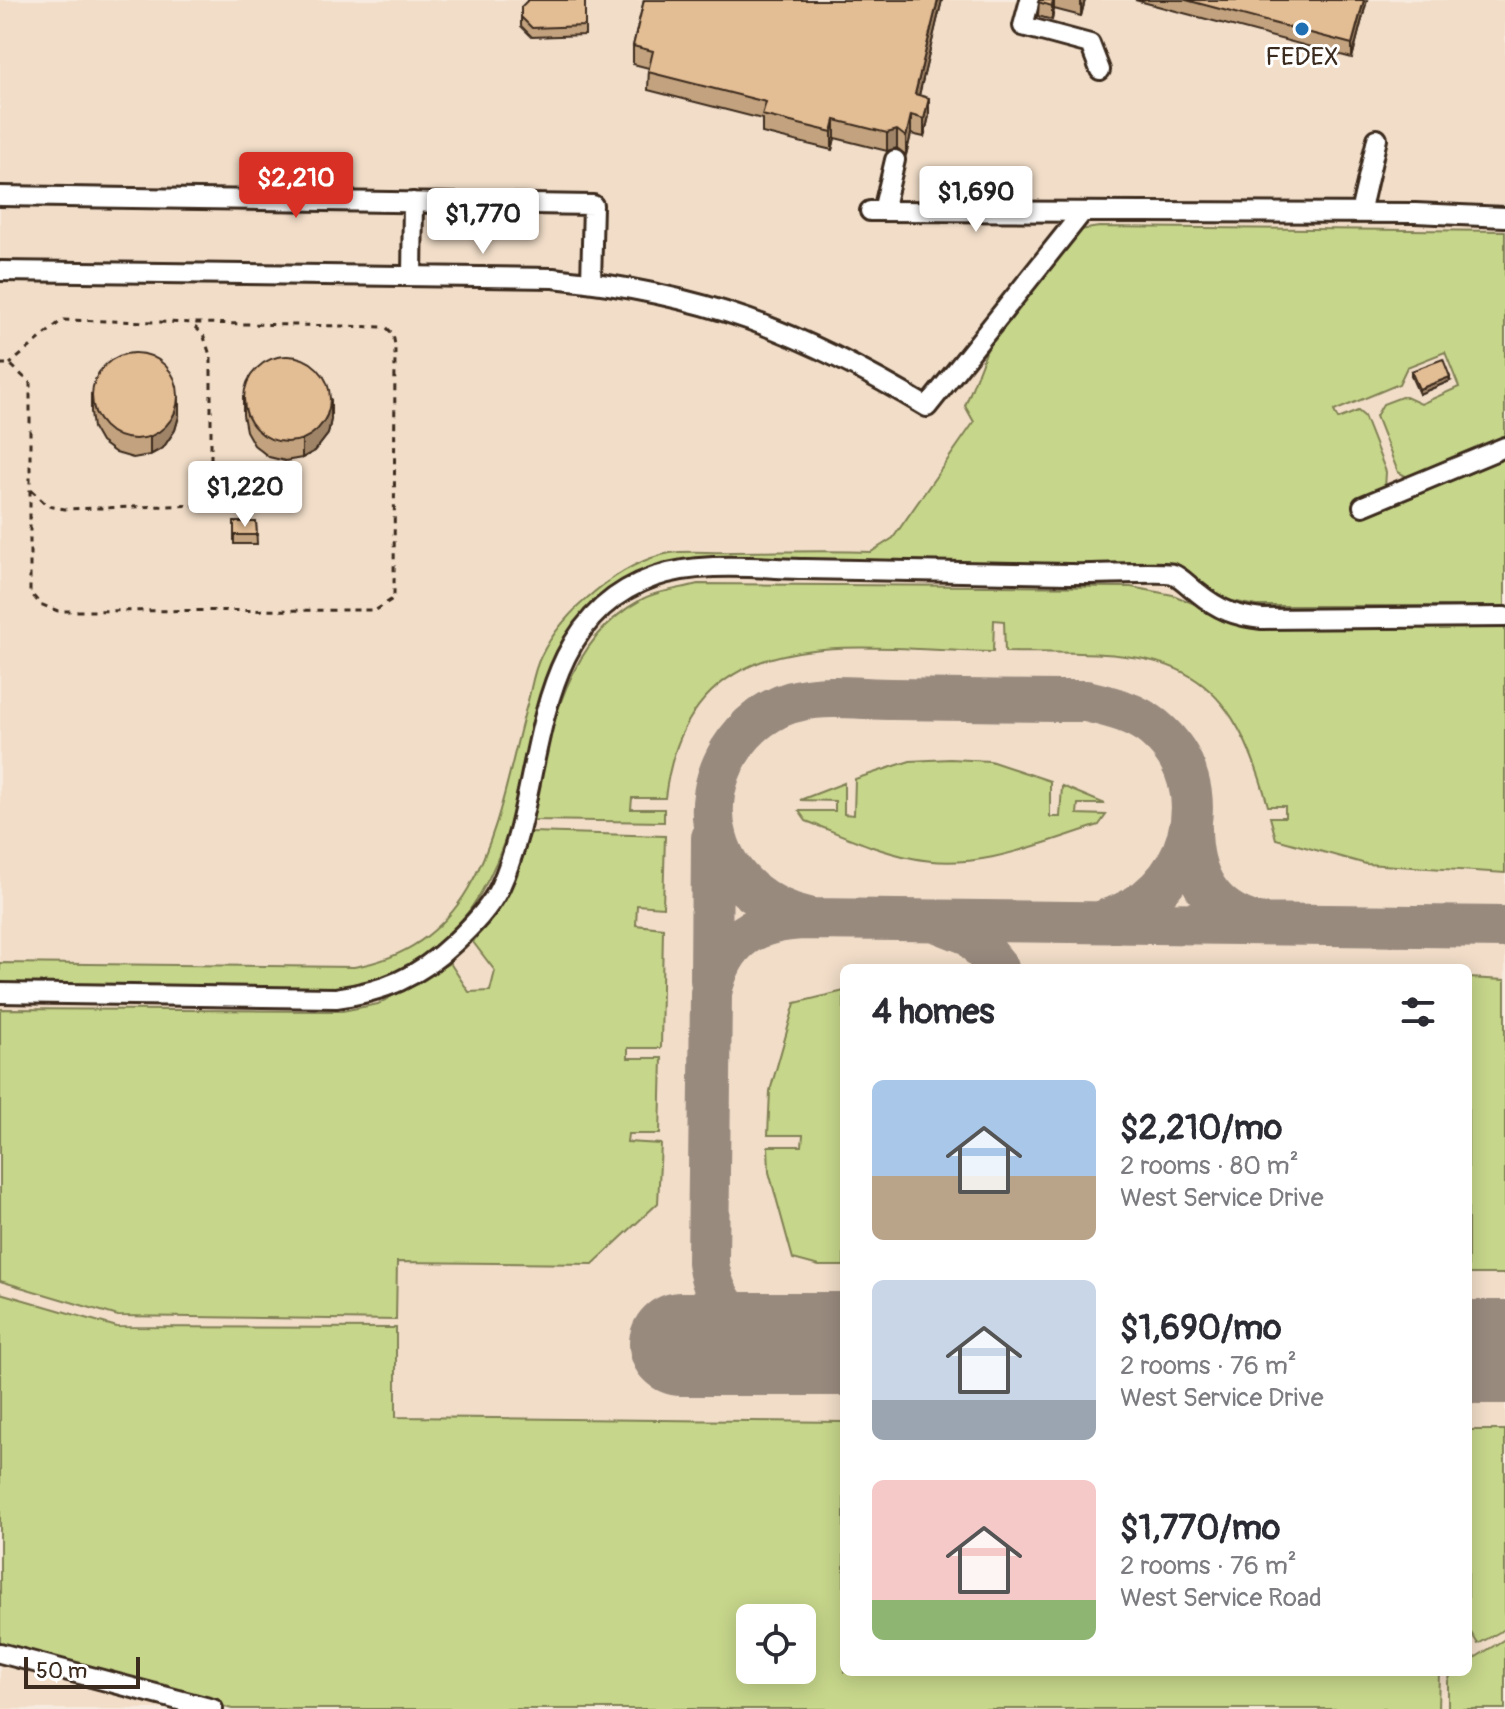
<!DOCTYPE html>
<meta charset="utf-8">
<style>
:root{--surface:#fff;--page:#f2f2f3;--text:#2b2b33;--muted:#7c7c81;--accent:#d93025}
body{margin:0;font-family:Pangolin,sans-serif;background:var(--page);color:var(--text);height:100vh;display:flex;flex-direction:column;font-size:30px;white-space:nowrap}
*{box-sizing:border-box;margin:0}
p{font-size:26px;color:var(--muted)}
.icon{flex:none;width:44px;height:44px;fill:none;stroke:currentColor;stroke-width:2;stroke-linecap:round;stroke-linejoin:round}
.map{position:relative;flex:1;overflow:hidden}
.details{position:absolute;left:840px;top:964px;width:632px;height:712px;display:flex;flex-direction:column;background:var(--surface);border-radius:12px;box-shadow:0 4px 20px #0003}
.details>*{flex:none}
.fabs{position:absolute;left:736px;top:1604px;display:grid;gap:16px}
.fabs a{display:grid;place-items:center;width:80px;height:80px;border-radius:12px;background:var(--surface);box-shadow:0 4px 20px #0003;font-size:40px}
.scale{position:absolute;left:24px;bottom:20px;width:116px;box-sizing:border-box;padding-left:8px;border:4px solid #3b2a1e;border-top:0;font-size:22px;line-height:28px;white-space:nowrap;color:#3b2a1e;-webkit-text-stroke:6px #fff;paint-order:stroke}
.price{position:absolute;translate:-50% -68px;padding:0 18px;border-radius:8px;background:#fff;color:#222;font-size:26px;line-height:52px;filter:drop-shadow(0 2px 4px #0008)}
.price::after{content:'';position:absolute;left:50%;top:48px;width:24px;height:18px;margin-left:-12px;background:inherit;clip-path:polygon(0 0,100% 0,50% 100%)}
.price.current{background:var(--accent);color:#fff}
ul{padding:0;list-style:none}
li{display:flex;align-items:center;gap:24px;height:200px;padding:0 32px}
li span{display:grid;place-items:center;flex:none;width:224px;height:160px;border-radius:12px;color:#555}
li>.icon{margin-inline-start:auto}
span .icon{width:96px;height:96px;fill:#fffc;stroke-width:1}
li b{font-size:34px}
h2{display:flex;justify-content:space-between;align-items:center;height:96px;padding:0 32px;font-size:34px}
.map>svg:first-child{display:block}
</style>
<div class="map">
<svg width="1505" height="1709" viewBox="0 0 1505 1709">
<rect width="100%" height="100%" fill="#f7ebdf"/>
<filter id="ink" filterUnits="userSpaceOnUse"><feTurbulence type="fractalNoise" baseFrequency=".0125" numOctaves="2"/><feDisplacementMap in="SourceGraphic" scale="16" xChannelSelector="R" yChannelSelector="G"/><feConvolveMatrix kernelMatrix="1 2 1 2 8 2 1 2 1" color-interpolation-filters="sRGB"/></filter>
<g filter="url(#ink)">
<!-- built -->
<path fill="#f1ddc8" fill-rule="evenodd" d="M0,0H1505V1709H0ZM844,968H1468V1672H844ZM750,1618H802V1670H750Z"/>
<!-- green -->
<path fill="#c6d68a" stroke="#808054" stroke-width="2" fill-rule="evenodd" d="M1099,227L1505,231V440L1411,479L1398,472L1376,416L1383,404L1404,396L1421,404L1459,387L1445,352L1407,367L1399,384L1334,411L1338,419L1358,411L1364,416L1386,472L1385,489L1361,502L1367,516L1505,458V606H1256L1228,600L1183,572C1049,571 916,570 783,570C762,570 682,564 668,570C654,575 576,628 568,638C543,671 535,718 527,758C501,880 465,962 335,993L0,990V963L354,967C486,945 497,814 526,708C531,692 533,671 541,656C563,611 621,562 670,553C689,550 712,553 731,552C778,552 824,550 871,552L893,538L974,422L965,406L992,337L1064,240L1080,230Z
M698,584L1131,587L1173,595L1219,614L1272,626H1505V873L1366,864L1276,839L1270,817H1285V806H1268C1224,642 1151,654 1005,652L1004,621L994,620L993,652C855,650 688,612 665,798H632L631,809H664V822L532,820C548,742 562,643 639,601C655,591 680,589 698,584Z
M950,759L990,761L1050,781V817H1060L1062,786L1105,804H1078L1077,814L1106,815L1099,825C1039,844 976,872 912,858C876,851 840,834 806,821L799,811H835V801L800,800L844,783V814L854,815L855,779L910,761Z
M531,832L665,836L663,907L637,905L636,925L663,928L661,1048H628V1058H662L660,1134H628L627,1142L661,1144L658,1203L593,1264L397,1262L396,1320L118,1316L0,1281V1009L342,1011L378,1004L450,963L469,992L490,991L495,971L473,942L509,889Z
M1468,978L1505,980V1274H1468Z
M844,991V1266H819L793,1259L769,1172L768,1146H802L803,1135H768L770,1091L795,1003Z
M0,1293L117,1327L396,1328V1417L844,1422V1672H1439L1438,1709H232L0,1646ZM750,1618H802V1670H750Z
M1468,1430H1505V1629L1478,1644L1468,1628Z
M1505,1639V1709H1448V1681L1452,1672H1468V1662Z"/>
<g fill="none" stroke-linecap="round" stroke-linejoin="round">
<!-- taxiway -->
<path stroke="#998a7e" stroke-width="42" d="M1191,828C1191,873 1209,911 1255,923
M808,918C766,908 729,882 717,839C699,780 741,711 801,700C830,694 863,699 892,699C957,700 1022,701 1086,701C1111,707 1134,712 1154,728C1225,787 1189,898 1105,920
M938,922L971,935L998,968
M711,980L712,838
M798,1343C749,1334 715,1314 708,1262L711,993C723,937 755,920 809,919L1505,927"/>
<!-- runway -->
<path stroke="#998a7e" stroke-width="104" d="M681,1344H844
M1468,1352H1505"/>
<!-- minor casing -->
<g stroke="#3b2a1e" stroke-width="24">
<path id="minor" d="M1030,0L1023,26L1090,44L1100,70
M0,196L593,205L591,282
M870,211L1415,213L1505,217
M883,211L895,160
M1360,213L1377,139
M0,271L553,278C702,293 799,330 927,407L1081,214
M412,276L413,202
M1363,506L1505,447
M0,993L336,998C385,991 417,978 454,943C471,927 490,908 500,887C548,784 524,622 654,577C699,561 758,568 805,569C893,571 982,573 1071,574C1087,575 1165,571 1173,574C1181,577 1190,587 1197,592C1219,610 1235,616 1262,619L1505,617
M0,1653L213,1709"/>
</g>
<!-- path -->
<path stroke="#3b2a1e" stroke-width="3" stroke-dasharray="6 6" stroke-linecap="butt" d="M0,364H10L30,383V592L40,604L58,611L376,610L394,598L395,345L393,334L386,327L62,320L10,364
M31,490L48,506L65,509L203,505L211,500V358L203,334L191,324"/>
<!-- minor -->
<use href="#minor" stroke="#fff" stroke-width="18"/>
</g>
<!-- wall -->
<path fill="#c3a37f" stroke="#3b2a1e" stroke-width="2" d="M585,0V35L532,37L521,26V7Z
M644,0H942L919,95L929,116L924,137L911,134L906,155L897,148L887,151L835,138L832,150L762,133V119L648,90L649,68L633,64V46Z
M1039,0H1085L1081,16L1054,9L1052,20L1038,16Z
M1135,0H1367L1352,58Z
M1411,371L1450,381L1419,394L1411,376Z
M91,394L179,416L175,430L163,448L150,455L133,458L116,453L101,442L93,428L91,412Z
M243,397L331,419L328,434L315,451L302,458L285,461L269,457L254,445L246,431L243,415Z
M234,522H256L257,544H234Z"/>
<!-- shaded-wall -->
<path fill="#9f8468" stroke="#3b2a1e" stroke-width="2" d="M938,0H942L915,112V94Z
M1053,0H1054V9L1052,20V6Z
M1081,0H1085L1081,16Z
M1364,0H1367L1352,58V44Z
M929,98V116L924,137V119Z
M911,115V134L906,155V137Z
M835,120V138L832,150V132Z
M897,130V148L887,151V133Z
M1450,377V381L1419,394V389Z
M179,398V416L175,430L163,448L150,455V437Z
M331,401V419L328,434L315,451L302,458V440Z"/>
<!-- building -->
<path fill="#e3bd94" stroke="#3b2a1e" stroke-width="2" d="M528,0H585V26L532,28L521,17V7Z
M644,0H938L915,94L929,98L924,119L911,115L906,137L897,130L887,133L835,120L832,132L762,115L766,102L648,72L653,51L633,46Z
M1039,0H1053L1052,6L1038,2Z
M1186,0H1364L1352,44Z
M92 396a43 43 0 1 1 86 0a43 43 0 1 1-86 0Z
M244 399a43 43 0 1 1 86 0a43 43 0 1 1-86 0Z
M1443,359L1450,377L1419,389L1411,371Z
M234,522H256L257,535H234Z"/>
</g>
<!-- markers -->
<circle fill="#1f6fb2" stroke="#fff" stroke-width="3" cx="1302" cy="29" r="8"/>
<g text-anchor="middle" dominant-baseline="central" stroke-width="6" stroke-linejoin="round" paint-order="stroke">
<!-- poi labels -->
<g font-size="26" fill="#3b2a1e" stroke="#fff">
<text x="1302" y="57">FEDEX</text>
</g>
</g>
</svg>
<div class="fabs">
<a><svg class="icon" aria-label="locate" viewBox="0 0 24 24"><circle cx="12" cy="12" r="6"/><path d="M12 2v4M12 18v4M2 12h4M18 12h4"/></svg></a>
</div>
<div class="scale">50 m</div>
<b class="price current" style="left:296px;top:220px">$2,210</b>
<b class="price" style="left:976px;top:234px">$1,690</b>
<b class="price" style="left:483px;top:256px">$1,770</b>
<b class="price" style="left:245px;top:529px">$1,220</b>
<section class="details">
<h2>4 homes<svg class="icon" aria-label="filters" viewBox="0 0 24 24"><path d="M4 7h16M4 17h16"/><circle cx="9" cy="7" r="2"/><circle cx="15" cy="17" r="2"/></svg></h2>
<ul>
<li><span style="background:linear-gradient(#a9c7e8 60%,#b9a48a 0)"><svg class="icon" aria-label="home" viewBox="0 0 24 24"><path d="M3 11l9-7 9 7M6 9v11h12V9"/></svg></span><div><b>$2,210/mo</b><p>2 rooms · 80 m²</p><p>West Service Drive</p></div></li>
<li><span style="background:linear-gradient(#c9d6e8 75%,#9aa5b1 0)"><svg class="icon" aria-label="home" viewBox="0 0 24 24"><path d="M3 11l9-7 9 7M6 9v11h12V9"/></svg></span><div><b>$1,690/mo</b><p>2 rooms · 76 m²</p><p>West Service Drive</p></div></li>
<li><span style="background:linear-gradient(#f6c9c9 75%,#8fb573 0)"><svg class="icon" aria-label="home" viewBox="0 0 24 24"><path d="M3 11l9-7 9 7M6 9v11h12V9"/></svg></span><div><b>$1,770/mo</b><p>2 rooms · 76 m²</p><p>West Service Road</p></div></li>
</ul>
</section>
</div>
